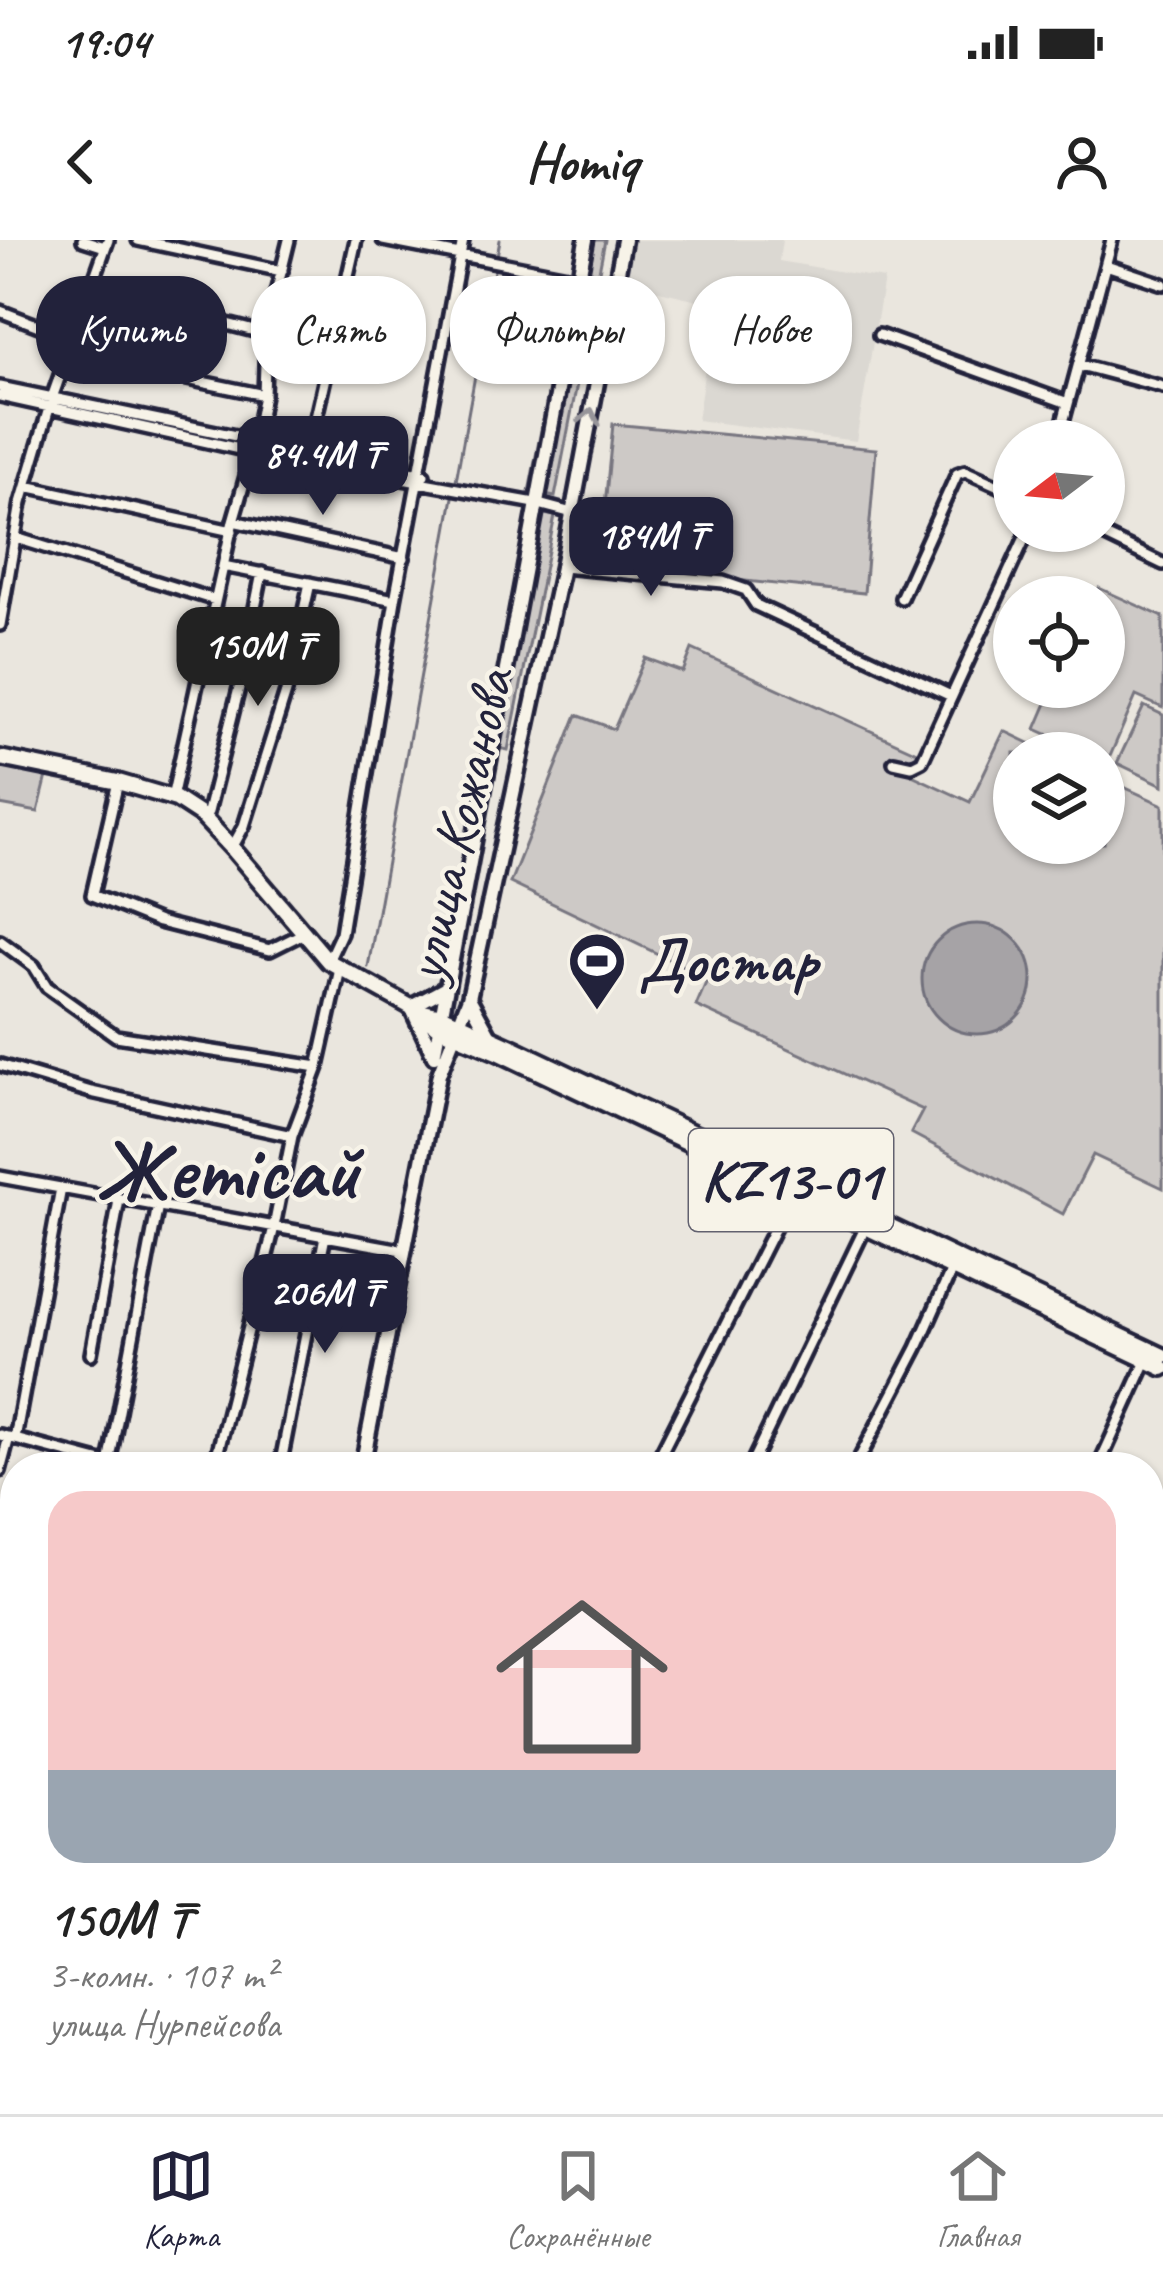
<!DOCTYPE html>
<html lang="ru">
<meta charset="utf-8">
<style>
:root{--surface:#fff;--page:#f6f6f6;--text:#222;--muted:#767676;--line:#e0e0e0;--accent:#22223b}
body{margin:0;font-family:Caveat,sans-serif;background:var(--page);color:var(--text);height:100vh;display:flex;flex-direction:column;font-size:45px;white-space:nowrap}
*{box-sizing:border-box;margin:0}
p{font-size:39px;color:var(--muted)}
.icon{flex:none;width:66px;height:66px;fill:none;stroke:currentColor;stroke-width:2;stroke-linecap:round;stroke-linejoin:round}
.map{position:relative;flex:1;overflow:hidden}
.panel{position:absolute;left:0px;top:1212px;width:1164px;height:663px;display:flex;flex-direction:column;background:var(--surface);border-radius:48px 48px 0 0;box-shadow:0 3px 9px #0004}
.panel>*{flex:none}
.guide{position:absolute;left:36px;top:36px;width:1092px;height:108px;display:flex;gap:24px}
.needle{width:78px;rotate:254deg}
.buttons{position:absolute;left:993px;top:180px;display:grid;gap:24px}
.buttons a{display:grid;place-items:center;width:132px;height:132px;border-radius:50%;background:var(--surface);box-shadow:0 3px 9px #0004;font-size:60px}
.price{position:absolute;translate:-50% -102px;padding:0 27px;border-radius:24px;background:var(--accent);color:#fff;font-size:39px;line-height:78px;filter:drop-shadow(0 3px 6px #0008)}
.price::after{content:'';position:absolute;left:50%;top:72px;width:36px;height:27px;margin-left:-18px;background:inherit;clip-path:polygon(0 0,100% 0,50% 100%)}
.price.active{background:#222;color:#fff}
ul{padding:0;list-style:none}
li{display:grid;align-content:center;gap:24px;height:636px;padding:0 48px}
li+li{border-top:3px solid var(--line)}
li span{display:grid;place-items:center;height:372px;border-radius:36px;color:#555}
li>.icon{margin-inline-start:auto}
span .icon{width:216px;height:216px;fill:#fffc;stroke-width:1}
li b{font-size:51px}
.pill{padding:0 42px;border-radius:48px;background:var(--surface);box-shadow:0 3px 9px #0004;font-size:42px;line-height:108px}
.pill.active{background:var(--accent);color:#fff}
.status{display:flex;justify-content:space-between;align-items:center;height:84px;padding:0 60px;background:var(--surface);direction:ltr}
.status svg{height:33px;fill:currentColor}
header{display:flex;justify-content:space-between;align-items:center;height:156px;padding:0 48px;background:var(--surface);font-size:54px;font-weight:700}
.menu{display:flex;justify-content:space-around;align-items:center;height:168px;border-top:3px solid var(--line);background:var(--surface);font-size:33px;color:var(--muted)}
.menu a{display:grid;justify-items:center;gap:6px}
.menu .active{color:var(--accent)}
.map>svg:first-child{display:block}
</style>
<div class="status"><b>19:04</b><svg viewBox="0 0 49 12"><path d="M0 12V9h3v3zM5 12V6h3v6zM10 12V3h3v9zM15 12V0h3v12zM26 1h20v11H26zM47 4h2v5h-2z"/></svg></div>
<header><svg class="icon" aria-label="back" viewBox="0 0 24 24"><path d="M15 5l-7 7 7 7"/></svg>Homiq<svg class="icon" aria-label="person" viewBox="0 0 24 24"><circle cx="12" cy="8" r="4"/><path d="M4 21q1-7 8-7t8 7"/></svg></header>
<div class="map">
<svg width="1163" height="1874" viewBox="0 0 1163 1874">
<rect width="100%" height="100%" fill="#eae6de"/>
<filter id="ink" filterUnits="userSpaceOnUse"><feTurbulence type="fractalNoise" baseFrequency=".00833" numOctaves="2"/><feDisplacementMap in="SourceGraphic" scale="24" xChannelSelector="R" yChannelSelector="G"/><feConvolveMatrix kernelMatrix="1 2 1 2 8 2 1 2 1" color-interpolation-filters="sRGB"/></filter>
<g filter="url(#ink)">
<!-- built -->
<path fill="#dbd8d2" d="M624,0H782L779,21L884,39L856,201L697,180L715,64L616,41Z
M846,1860H1102L1095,1874H839Z"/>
<!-- green -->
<path fill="#cdc9c6" stroke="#787680" stroke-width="3" d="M578,0H605L555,257L529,252Z
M787,69L836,80L832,101L783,91Z
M613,184L876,209L864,353L599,326Z
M529,271L555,276L508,510L484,505Z
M1099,348L1163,377V468L1136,456L1108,521L1104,513H1090L1036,489L1054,447H1104V357H1095Z
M692,409L919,513L912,535L970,562L1004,491L1050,513H1014V603H1104V538L1163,565V666L1159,675L1163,678V948L1093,915L1063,974L911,893L923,870L696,766L708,738L510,643L577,475L614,489L645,418L683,432Z
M1144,466L1163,475V545L1117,523Z
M0,526L47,536L38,572L0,565Z"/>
<!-- water -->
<path fill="#a6a3a6" stroke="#716f7b" stroke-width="3" d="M922 739a55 55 0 1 1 110 0a55 55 0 1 1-110 0Z"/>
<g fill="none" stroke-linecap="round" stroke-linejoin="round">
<!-- stream -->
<path stroke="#716f7b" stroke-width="3" d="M497,16L500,0
M368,727L495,25
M275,1227L314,1030
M226,1874L229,1860"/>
<!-- street casing -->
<g stroke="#22223b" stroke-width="18">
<path id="street" d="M83,0L105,7
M138,0L282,31
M383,0L578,38
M1106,25L1163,44
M91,49L266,94
M0,71L73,99
M879,95L1068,163
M67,114L264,155
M1080,125L1163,147
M0,147L424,235
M0,156L253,212L535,263L602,281
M1058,201L1112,0
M308,213L356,0
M26,246L232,291
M233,281L404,318
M1095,291L1163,324
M16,298L215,360
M223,326L395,360
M562,327L723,342L746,350L756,365L951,456
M901,358L957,234L965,231L1014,253
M0,385L21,263L52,158L108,0
M894,522L912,526L922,521L1028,291
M118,542L92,655L159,682L270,710L302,694
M172,558L233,281L253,212L264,155L266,94L289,0
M202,576L208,572L239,448L262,333
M232,608L244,586L286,452L310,343
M0,701L34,726L47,747L116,796L318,827
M328,721L341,693L395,360L463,0
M0,825L91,852L292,896
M0,937L402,1010
M91,1114L119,960
M0,1195L121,1227
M15,1199L61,948
M109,1224L158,965
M214,1227L274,987L292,896L318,827L340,729
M280,1227L325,996
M654,1227L792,954
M750,1227L868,982
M855,1227L917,1108L953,1027
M1098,1227L1148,1117
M0,1231L9,1197
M0,1274L15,1281
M1149,1295L1161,1301
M5,1569L15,1545
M1149,1585L1163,1592
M0,1678L15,1653
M1149,1764L1163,1738
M0,1847L15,1856
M22,1860L45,1874
M621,1860L649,1874
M122,1874L125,1860
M438,1874L445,1860
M533,1874L540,1860
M725,1874L732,1860
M1090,1874L1098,1860"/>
</g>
<!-- secondary casing -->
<g stroke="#22223b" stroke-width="21">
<path id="secondary" d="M469,758L491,798
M434,816L586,0
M434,816L411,767L446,748
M362,1227L439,834L469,758L562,327L624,0
M236,1874L240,1860"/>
</g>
<!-- primary casing -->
<g stroke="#22223b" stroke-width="22">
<path id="primary" d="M0,518L118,542L176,559L202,576L232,608L328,721L411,767L441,789L497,812L1163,1128
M423,772L443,776L514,808L1163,1116"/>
</g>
<!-- street -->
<use href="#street" stroke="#f7f3e8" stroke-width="9"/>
<!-- secondary -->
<use href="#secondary" stroke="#f7f3e8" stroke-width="12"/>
<!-- primary -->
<use href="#primary" stroke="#f7f3e8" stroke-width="14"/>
</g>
<!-- one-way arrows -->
<defs><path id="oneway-chevron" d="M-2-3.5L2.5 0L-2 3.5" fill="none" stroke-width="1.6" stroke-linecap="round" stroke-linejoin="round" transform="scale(3)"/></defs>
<use stroke="#97959a" href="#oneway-chevron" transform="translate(590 177) rotate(-79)"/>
</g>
<!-- icons -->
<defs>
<g id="stadium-pin" transform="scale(3)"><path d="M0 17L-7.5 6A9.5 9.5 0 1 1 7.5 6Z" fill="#22223b" stroke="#f7f3e8"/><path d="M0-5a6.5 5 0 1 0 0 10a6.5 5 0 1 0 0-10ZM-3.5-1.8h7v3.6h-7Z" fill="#fff"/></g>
</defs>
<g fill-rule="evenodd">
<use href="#stadium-pin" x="597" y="721"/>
</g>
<g text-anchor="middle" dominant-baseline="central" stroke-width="9" stroke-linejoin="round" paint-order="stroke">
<!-- shield labels -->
<rect fill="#f7f3e8" stroke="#62616f" stroke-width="3" x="689" y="889" width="204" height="102" rx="9"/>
<g font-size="57" font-weight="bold" fill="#22223b">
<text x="791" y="940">KZ13-01</text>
</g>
<!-- street labels -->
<g font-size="60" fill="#22223b" stroke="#f7f3e8">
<text transform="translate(458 585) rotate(-77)">улица Кожанова</text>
</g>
<!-- poi labels -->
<g font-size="60" font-weight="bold" fill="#22223b" stroke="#f7f3e8" text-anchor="start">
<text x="639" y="721">Достар</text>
</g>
<!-- town labels -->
<g font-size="84" font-weight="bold" fill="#22223b" stroke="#f7f3e8">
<text x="228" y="930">Жетісай</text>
</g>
</g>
</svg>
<div class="buttons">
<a><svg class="needle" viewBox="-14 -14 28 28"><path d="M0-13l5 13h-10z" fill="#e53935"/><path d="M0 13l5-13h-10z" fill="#767676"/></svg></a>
<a><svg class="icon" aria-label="locate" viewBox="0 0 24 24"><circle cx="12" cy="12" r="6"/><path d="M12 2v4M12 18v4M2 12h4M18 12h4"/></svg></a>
<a><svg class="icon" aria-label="layers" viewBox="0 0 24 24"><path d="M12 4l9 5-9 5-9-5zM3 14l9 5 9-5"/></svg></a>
</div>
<b class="price" style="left:323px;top:278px">84.4M ₸</b>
<b class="price" style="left:651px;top:359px">184M ₸</b>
<b class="price active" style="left:258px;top:469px">150M ₸</b>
<b class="price" style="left:325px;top:1116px">206M ₸</b>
<div class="guide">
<a class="pill active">Купить</a>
<a class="pill">Снять</a>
<a class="pill">Фильтры</a>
<a class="pill">Новое</a>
</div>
<section class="panel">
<ul>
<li><span style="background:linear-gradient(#f6c9c9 75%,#9aa5b1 0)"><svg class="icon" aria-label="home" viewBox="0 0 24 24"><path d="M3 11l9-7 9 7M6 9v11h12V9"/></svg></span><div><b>150M ₸</b><p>3-комн. · 107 m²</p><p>улица Нурпейсова</p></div></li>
</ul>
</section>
</div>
<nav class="menu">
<a class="active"><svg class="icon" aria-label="map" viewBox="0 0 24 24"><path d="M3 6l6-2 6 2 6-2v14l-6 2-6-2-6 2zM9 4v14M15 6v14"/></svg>Карта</a>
<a><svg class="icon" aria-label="saved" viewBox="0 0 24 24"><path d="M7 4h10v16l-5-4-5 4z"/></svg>Сохранённые</a>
<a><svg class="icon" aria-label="home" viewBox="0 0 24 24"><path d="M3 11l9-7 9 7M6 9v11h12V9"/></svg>Главная</a>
</nav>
